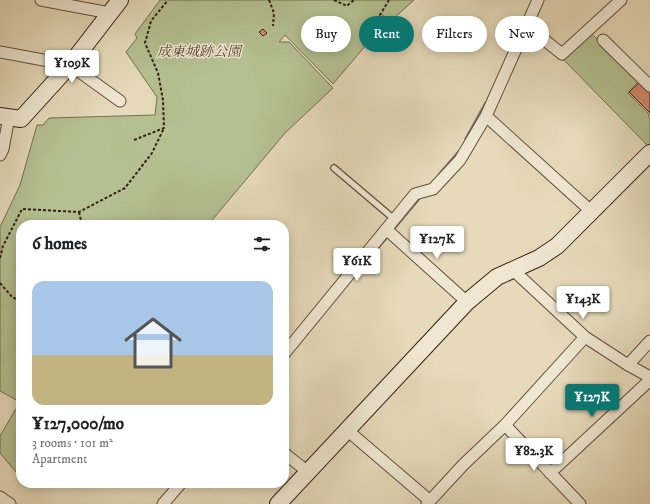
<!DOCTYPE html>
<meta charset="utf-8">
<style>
:root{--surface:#fff;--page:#f2f2f2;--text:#202124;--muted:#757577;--accent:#0f766e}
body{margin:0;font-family:"IM FELL DW Pica","Noto Serif JP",serif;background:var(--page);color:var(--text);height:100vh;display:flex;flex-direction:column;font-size:15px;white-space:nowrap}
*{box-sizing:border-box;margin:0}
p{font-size:13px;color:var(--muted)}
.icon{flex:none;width:22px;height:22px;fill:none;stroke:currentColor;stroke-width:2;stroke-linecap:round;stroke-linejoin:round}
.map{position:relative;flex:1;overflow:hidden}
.details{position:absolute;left:16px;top:220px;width:273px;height:268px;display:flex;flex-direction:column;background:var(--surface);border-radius:16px;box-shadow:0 2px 10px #0003}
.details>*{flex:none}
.top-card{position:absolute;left:301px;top:16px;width:289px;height:36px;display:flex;gap:8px}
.price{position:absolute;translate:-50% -34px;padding:0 9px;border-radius:4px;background:#fff;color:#222;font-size:13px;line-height:26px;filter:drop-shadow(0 1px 2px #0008)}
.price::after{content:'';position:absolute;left:50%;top:24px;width:12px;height:9px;margin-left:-6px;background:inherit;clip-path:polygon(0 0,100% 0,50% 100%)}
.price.current{background:var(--accent);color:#fff}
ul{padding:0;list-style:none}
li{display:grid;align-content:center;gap:8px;height:212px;padding:0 16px}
li span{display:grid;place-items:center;height:124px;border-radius:12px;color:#555}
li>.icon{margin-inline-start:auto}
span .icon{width:72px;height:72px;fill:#fffc;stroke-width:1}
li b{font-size:17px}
h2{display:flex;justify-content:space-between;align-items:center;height:48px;padding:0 16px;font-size:17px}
.pill{padding:0 14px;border-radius:18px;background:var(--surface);box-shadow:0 2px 10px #0003;font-size:14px;line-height:36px}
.pill.current{background:var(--accent);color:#fff}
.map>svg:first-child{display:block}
</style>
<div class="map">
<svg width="650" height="504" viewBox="0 0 650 504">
<rect width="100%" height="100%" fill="#e6daba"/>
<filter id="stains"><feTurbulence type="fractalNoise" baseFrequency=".005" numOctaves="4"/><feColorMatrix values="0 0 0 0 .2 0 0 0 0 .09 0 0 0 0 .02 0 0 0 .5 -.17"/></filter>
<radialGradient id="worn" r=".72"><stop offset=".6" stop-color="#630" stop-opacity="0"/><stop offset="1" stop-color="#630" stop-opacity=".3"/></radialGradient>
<!-- green -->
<path fill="#b4c091" stroke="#767052" d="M160,0H414L372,38L333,84L285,35L279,42H289L333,88L285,133L208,225H21V478L0,453V436L20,402L0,391V227L20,185L37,125H43L49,118L155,115L157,97L126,52L137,38L135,34Z
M591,33L639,81L628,93L650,115L648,116L650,118V144L648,146L563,59Z"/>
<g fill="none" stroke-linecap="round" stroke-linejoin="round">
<!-- stream -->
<path stroke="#737b76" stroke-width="3.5" d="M466,139L486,103
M440,174L459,152
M375,251L421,196"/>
</g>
<!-- building -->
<path fill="#d48a6f" stroke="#391f14" d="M263,29L267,33L263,36L259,32Z
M383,34L390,41L383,48L376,41Z
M640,82L650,92V113L629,92Z"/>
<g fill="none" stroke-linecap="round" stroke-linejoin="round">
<!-- lane casing -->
<g stroke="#644e3e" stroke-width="8">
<path id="lane" d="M334,168L394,219"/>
</g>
<!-- street casing -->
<g stroke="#644e3e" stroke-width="13">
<path id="street" d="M41,0L110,13
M526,25L562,54L621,0
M603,40L650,86
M0,52L70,65L120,101
M486,116L592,212
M0,155L3,149L9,117
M386,229L467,302
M512,269L585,337L628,365L650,377
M284,354L415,194L433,189L460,160L486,116L538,0
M628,365L650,341
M505,425L580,504
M347,430L430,501
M284,453L308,472
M550,473L650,380
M0,497L10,504
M163,504L181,483
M427,504L464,464L505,425L585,337"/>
</g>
<!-- secondary casing -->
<g stroke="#391f14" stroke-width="18">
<path id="secondary" d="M0,116L21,119L70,65L120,0
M278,504L467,302L497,277L539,258L557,246L650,153"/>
</g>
<!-- path -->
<path stroke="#391f14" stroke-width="2" stroke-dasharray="3 2" stroke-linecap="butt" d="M269,0L274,13L273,26
M334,0L347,6L354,0
M389,0L380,15L393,21L396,26
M134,140L164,128L163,100L158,73L145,43L151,21L168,0
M79,212L82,225
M0,258L3,246L22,209L79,212L125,188L152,153L164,128
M0,283L13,298L21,299"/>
<!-- lane -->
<use href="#lane" stroke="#efe7d2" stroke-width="5.5"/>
<!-- street -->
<use href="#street" stroke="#efe7d2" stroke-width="11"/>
<!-- secondary -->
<use href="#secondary" stroke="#efe7d2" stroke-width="16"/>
</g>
<g text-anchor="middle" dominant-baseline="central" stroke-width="3" stroke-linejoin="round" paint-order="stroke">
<!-- park labels -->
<g font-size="14" font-style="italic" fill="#584733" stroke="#efe7d2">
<text x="199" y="52">成東城跡公園</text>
</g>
</g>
<rect width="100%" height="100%" filter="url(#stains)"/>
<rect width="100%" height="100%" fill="url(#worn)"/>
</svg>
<b class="price" style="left:72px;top:84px">¥109K</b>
<b class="price" style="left:437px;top:260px">¥127K</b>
<b class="price" style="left:357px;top:282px">¥61K</b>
<b class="price" style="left:583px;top:320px">¥143K</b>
<b class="price current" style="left:592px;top:418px">¥127K</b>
<b class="price" style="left:534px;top:472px">¥82.3K</b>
<div class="top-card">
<a class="pill">Buy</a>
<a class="pill current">Rent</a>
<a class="pill">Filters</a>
<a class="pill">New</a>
</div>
<section class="details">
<h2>6 homes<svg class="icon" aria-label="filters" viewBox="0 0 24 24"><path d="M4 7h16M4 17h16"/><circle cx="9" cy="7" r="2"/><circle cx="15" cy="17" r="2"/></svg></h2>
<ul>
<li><span style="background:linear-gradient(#a9c7e8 60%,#c2b280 0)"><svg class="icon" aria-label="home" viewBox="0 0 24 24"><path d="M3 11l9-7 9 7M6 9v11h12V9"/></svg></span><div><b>¥127,000/mo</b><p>3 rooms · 101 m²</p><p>Apartment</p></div></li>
</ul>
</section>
</div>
